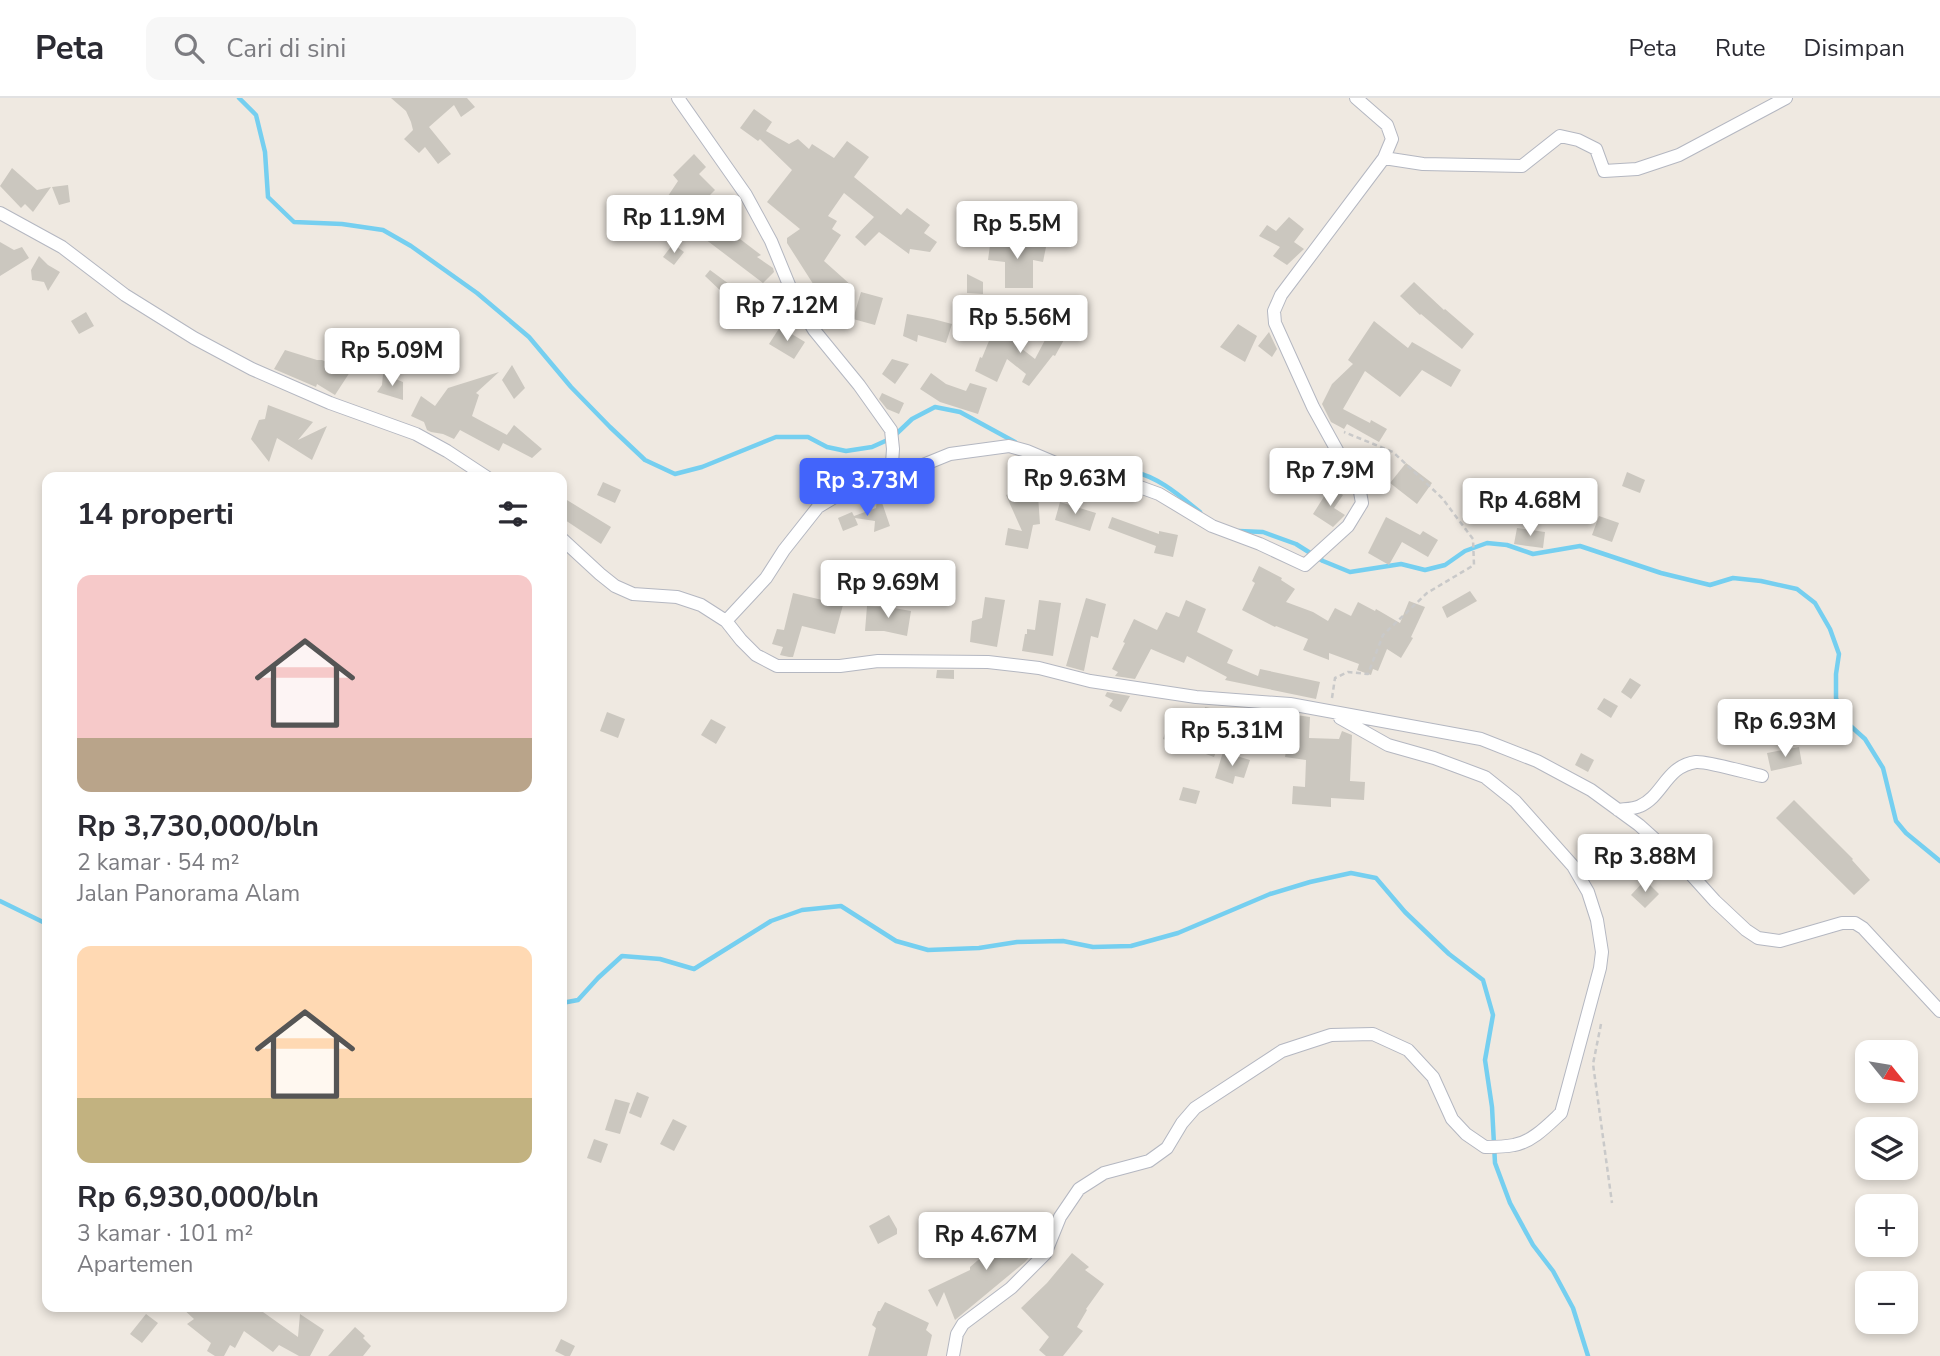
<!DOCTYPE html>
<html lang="id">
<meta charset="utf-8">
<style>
:root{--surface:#fff;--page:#f7f7f7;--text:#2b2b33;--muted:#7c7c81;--line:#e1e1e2;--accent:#4264fb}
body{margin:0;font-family:"Nunito Sans",sans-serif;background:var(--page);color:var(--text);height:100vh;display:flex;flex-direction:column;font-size:26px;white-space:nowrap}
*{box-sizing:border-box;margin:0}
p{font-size:23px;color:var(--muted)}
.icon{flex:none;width:38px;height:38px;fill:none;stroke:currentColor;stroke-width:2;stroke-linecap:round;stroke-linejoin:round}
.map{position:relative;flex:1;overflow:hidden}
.sheet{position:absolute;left:42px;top:374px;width:525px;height:840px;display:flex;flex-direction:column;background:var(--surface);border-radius:14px;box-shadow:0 4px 10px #0003}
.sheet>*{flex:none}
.needle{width:46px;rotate:120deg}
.tools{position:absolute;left:1855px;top:942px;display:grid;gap:14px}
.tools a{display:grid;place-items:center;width:63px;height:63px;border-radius:14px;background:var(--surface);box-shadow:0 4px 10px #0003;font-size:35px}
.price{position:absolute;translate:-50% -60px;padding:0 16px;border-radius:7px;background:#fff;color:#222;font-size:23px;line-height:46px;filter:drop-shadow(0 2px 4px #0008)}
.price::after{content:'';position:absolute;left:50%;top:42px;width:21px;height:16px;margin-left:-10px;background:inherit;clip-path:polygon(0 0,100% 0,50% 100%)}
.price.selected{background:var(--accent);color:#fff}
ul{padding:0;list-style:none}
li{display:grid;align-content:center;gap:14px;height:371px;padding:0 35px}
li span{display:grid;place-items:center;height:217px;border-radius:14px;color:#555}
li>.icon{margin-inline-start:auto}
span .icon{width:126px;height:126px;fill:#fffc;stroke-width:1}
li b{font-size:30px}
h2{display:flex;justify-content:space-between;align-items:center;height:84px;padding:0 35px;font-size:30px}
header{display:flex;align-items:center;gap:42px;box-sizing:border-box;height:98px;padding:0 35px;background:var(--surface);border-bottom:2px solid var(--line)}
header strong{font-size:33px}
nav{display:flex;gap:38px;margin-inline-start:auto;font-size:24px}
.search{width:490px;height:63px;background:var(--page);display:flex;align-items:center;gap:18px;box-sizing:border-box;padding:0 24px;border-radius:14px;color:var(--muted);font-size:26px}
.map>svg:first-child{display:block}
</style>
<header>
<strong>Peta</strong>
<div class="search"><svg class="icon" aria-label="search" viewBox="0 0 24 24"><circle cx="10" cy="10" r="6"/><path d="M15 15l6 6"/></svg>Cari di sini</div>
<nav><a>Peta</a><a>Rute</a><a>Disimpan</a></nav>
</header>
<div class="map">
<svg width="1940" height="1258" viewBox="0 0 1940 1258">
<rect width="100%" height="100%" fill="#efe9e1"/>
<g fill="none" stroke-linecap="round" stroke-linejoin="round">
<!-- stream -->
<path stroke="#75cff0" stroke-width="4.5" d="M239,0L256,17L265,54L268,99L294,124L342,126L383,132L411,148L477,195L529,239L571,289L610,329L645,362L675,376L702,369L776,339H808L827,349L846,353L872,349L892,340L912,321L935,309L960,314L1015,344
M1095,372C1108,371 1121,370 1134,374C1159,379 1181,399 1200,414
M1239,433L1263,434L1296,446L1323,463L1350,474L1401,466L1425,472L1445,467L1465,453L1487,445L1507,447L1533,456L1580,448L1661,475L1710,487L1733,480L1761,483L1797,491L1815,505L1830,531L1839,556L1836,576V600L1845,623L1865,641L1883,670L1896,723L1906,735L1940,763
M0,803L47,826
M562,905L578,902L598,880L622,858L660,861L694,871L771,823L802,812L841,808L896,843L928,852L979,850L1017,844L1063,843L1093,849L1131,848L1178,835L1270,796L1310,784L1351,775L1376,780L1405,814L1449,856L1483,882L1493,917L1485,962L1492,1009L1495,1065L1510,1105L1533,1147L1553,1173L1573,1210L1588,1258"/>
</g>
<!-- building -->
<path fill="#cbc7bf" d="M391,0H467L475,9L461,19L454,7L429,29L451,56L438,66L425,49L419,55L404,41L413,32L411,24L406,13Z
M754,11L772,24L766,33L789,46L798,41L809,51L812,46L834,60L847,43L869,59L854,79L901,117L907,110L930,127L924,135L937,144L930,154L910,151L909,156L879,134L865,148L855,139L874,119L844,95L828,118L837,123L832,131L841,137L824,163L852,188L840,202L831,194L824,203L787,145V140L800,131L767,104L792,72L760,41L758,43L740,30Z
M694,56L706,69L699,76L715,92L698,109L761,157L757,159L773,170L774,174L763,185L705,141L707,135L662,107L678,83L673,77Z
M12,70L37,92L51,89L33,114L25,106L21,110L0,88Z
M68,87L70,104L59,107L52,89Z
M1289,119L1304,131L1294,144L1304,151L1287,167L1273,158L1280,149L1259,138L1267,127L1276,133Z
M991,140L1046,149L1043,164L1033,162V190H1005V164L988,162Z
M0,144L14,152L22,149L29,160L0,178Z
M673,146L684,154L674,167L663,159Z
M39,158L48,167L60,174L48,193L44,184L32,182L31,172Z
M710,172L748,200L756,189L789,216L778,229L751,207L744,215L705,178Z
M967,176L983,184V196L967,195Z
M1414,184L1444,212L1445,211L1474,236L1462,251L1421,216L1420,217L1400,198Z
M861,194L883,200L875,227L853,221Z
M86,214L94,228L79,236L71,223Z
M907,216L933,221L952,226L946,245L918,237L917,244L903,238Z
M1055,223L1070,231L1055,258L1053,257L1029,288L1022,284L1026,276L1007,261L997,284L975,273L980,259L982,260L993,233L1014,242L1013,244L1035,261Z
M1374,223L1408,250L1412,244L1461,272L1451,289L1422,272L1400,299L1365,273L1343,311L1370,325L1371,322L1387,331L1379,344L1347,326L1344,331L1331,324L1322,306L1332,286L1353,266L1348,262Z
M1238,226L1257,238L1245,264L1220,249Z
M780,229L805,244L794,261L769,246Z
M1269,234L1277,251L1272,259L1258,248Z
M285,252L317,262H322L350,274L335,297L317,286L316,289L274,271Z
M892,261L909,266L895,286L882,276Z
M512,267L525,290L514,301L502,282Z
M499,274L476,295L479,297L472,318L507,337L504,341L514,327L542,351L532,360L503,345L499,353L460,332L454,341L443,336L431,334L427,332L424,324L411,318L421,298L435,308L448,290Z
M931,275L946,286L966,293L970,285L987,290L978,316L940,304L920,291Z
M383,276L403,284V302L377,294L382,287Z
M882,295L904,305L899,316L887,311L879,301Z
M268,307L313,324L298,342L327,328L312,362L277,340L269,364L251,341L259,322L265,321Z
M1406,365L1432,385L1417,406L1390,385Z
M1627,374L1645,382L1640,395L1622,388Z
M1037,383L1040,426L1033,427L1028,451L1005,447L1008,430L1022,433L1006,397Z
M603,384L621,392L615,405L597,397Z
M1330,389L1343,397L1334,410L1345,417L1333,429L1313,416Z
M878,393L890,428L874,434L875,423L855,420L858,427L843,433L838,420L852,414L854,418L876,410Z
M562,399L611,429L601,446L562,420Z
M1060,404L1096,415L1090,433L1055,422Z
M1599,418L1619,425L1612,444L1592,437Z
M1112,419L1159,436V433L1178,437L1173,459L1154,455L1156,448L1108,430Z
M1386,419L1420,437L1423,433L1438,442L1428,459L1402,444L1389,467L1368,455Z
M1517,430L1545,434L1543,450L1514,446Z
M1259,468L1282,480L1281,482L1295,491L1286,504L1313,514L1328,523L1335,510L1351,518L1358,504L1375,513L1376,511L1400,525L1409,503L1425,509L1411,539L1413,540L1401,560L1387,551L1378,573L1373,571L1371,577L1357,572L1359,566L1329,555V562L1303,552L1308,541L1276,528L1275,529L1242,512L1255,485L1252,483Z
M1470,493L1477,503L1447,520L1442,509Z
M793,495L843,507L835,536L802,528L793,559H789L780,557L783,549L772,546L777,531L784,532Z
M985,499L1005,502L997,549L970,544L972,523L982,520Z
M1086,500L1106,506L1098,540L1091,538L1084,573L1066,568Z
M1039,502L1061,505L1053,558L1022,553L1025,536H1027V531L1035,532Z
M1186,502L1206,511L1197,534L1233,552L1227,565L1258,578L1260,571L1320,584L1316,601L1225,582L1227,579L1187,558L1184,565L1151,551L1135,581L1115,578L1118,574L1112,571L1125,545L1123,544L1134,521L1157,532L1166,514L1179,519Z
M867,508L888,509L911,513L907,538L884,533H865Z
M937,572H954V581L936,580Z
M1630,580L1641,587L1631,601L1621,594Z
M1107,594L1130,598L1121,614L1109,608L1113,602L1105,598Z
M1604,600L1618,608L1611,620L1597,611Z
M1205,609L1293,626L1296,617L1310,619L1309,640L1339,641L1342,633L1352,637L1350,683L1365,684L1364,702L1331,700V709L1292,706L1293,688L1305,689L1306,662L1285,659L1289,635L1261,634L1227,626L1214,659L1192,651L1191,655L1174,651L1175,645L1163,641L1166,632L1199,641Z
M607,614L625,621L618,640L600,633Z
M711,621L726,629L716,646L701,637Z
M1799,649L1802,666L1771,673L1767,655Z
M1223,654L1250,662L1244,680L1235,678L1233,686L1215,680Z
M1581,655L1594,662L1588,674L1575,667Z
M1183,689L1200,693L1196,706L1179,702Z
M1794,702L1853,761L1852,762L1870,782L1854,797L1776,720Z
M1645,782L1659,796L1645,810L1631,797Z
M637,994L649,999L641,1020L629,1015Z
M615,1001L630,1005L620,1036L605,1032Z
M673,1021L687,1028L674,1053L660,1046Z
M594,1041L608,1046L601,1065L587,1060Z
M889,1117L897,1131V1136L878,1146L869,1128Z
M1020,1126L1038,1149L1025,1164L955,1222L944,1194L937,1209L928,1192L970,1172V1169Z
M1072,1155L1089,1169L1085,1172L1104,1186L1086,1211L1087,1212L1077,1229L1083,1233L1063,1258H1046L1039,1252L1049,1239L1021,1210L1047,1185Z
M885,1204L929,1225L926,1232L932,1237L927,1258H868L876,1230L872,1227L878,1213H880Z
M181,1209H256L298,1239L300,1216L324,1232L310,1258H299L279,1247L273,1254L244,1233L235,1250L230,1247L224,1258H215L207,1253L211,1245L187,1226L194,1221Z
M146,1216L158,1225L142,1245L130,1236Z
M355,1229L365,1238L363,1240L371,1248L363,1258H328Z
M561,1241L575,1248L570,1258H565L555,1253Z"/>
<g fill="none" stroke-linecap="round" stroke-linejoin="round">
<!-- street casing -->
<g stroke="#b4b7c1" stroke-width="14">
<path id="street" d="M678,0L746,97L771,143L794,199L814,232L859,287L891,332L893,351L891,380
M1384,60L1423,66L1522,68L1560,38L1578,42L1596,51L1604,73L1637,71L1679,57L1786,0
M0,115L62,149L125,197L194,240L252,271L330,305L416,336L447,353L488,380
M562,441L600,476L615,488L633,496L677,499L701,507L726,523L741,542L756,557L777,568H840L878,563L988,564L1039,570L1090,583L1196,599L1290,606L1481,641L1537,663L1591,692L1639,727L1678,762L1715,803L1746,832L1758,840L1780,843L1842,825H1855L1863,830L1940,913
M726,523L766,480L784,452L818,409L838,397L891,380L950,356L1009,348L1027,353L1065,369L1137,388L1159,396L1212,428L1260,446L1305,467L1348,428L1362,405L1360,394L1313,309L1275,225L1274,213L1281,197L1384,60L1392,41L1387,27L1356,0
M1618,712C1625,711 1634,711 1640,708C1663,698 1666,668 1696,664C1707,663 1748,675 1762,678
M953,1258L957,1236L963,1226L1011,1190L1045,1156L1060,1119L1079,1091L1104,1075L1149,1063L1167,1050L1182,1025L1195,1010L1282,953L1331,937L1373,936L1408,952L1433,979L1452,1021L1466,1036L1485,1049C1494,1049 1504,1049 1514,1047C1532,1044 1548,1027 1561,1015L1600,870L1602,854L1597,822L1588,794L1573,768L1515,703L1485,679L1434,660L1388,647L1340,620"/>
</g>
<!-- path -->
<path stroke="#c9c9c9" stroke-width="2.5" stroke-dasharray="5 3.5" stroke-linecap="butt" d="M1332,600L1335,580L1348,574L1368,576L1383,537L1427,495L1474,467L1473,441L1442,400L1393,354L1344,334
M1601,926L1593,966L1612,1105"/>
<!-- street -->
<use href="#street" stroke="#fff" stroke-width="12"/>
</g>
</svg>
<div class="tools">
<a><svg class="needle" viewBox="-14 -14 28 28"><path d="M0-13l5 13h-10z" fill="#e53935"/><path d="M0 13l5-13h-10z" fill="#7c7c81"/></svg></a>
<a><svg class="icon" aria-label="layers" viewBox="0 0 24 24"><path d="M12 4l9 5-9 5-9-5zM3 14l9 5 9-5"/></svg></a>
<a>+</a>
<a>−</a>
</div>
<b class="price" style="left:674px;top:157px">Rp 11.9M</b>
<b class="price" style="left:1017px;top:163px">Rp 5.5M</b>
<b class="price" style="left:787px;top:245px">Rp 7.12M</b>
<b class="price" style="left:1020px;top:257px">Rp 5.56M</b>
<b class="price" style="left:392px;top:290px">Rp 5.09M</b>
<b class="price" style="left:1330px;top:410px">Rp 7.9M</b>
<b class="price" style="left:1075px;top:418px">Rp 9.63M</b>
<b class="price selected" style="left:867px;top:420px">Rp 3.73M</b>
<b class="price" style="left:1530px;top:440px">Rp 4.68M</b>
<b class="price" style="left:888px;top:522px">Rp 9.69M</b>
<b class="price" style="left:1785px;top:661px">Rp 6.93M</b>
<b class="price" style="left:1232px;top:670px">Rp 5.31M</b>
<b class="price" style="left:1645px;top:796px">Rp 3.88M</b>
<b class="price" style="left:986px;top:1174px">Rp 4.67M</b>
<section class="sheet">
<h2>14 properti<svg class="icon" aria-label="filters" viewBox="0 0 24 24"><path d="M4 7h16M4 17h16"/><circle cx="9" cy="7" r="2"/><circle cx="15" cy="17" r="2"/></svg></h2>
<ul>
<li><span style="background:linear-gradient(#f6c9c9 75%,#b9a48a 0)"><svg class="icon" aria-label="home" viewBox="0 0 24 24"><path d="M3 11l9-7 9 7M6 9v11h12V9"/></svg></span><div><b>Rp 3,730,000/bln</b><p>2 kamar · 54 m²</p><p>Jalan Panorama Alam</p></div></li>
<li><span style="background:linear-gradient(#ffd9b3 70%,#c2b280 0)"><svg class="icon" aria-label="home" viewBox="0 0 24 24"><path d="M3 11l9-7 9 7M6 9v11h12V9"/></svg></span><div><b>Rp 6,930,000/bln</b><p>3 kamar · 101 m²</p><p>Apartemen</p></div></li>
</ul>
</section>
</div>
